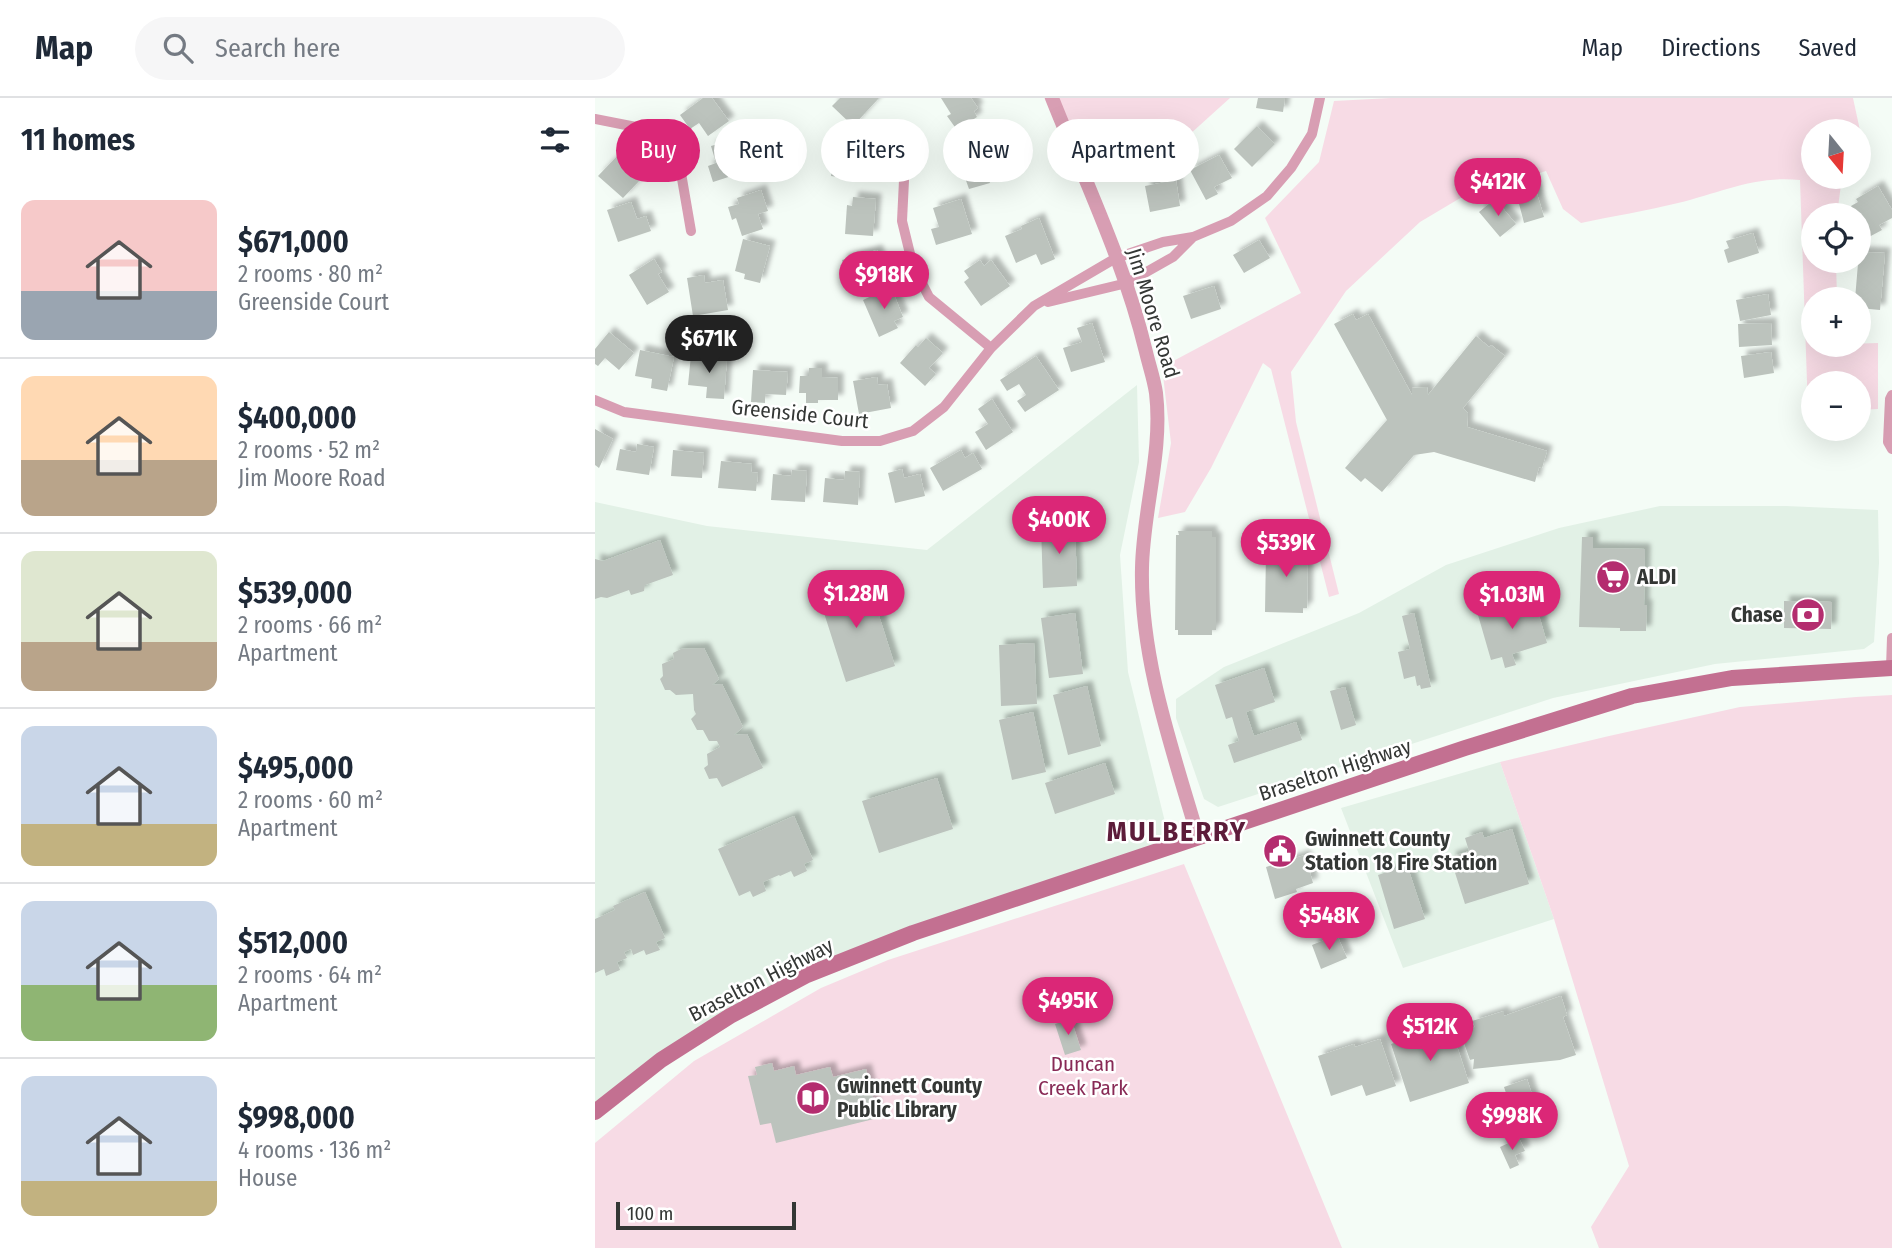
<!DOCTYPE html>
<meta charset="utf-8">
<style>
:root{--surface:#fff;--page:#f6f6f7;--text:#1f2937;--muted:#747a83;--line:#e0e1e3;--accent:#db2777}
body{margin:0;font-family:"Fira Sans Condensed",sans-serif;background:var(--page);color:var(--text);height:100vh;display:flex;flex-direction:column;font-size:26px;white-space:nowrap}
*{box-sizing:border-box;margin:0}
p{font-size:23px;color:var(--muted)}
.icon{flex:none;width:38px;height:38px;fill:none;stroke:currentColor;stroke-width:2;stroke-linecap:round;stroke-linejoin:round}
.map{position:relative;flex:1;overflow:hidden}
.side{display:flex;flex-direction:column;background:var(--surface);width:595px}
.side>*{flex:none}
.top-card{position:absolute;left:21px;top:21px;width:665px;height:63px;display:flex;gap:14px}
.needle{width:46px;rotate:162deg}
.controls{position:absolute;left:1206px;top:21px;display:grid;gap:14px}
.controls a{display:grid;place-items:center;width:70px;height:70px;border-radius:50%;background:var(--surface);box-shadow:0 7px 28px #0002;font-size:35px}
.scale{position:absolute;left:21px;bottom:18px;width:180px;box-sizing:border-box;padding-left:7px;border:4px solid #343735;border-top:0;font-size:19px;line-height:24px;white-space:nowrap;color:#343735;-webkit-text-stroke:5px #fff;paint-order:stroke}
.price{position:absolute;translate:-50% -60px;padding:0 16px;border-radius:24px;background:var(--accent);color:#fff;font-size:23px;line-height:46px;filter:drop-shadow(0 2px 4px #0008)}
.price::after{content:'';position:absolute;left:50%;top:42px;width:21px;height:16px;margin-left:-10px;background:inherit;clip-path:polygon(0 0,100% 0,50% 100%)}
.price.current{background:#222;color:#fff}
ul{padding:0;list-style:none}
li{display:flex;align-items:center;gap:21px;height:175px;padding:0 21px}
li+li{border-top:2px solid var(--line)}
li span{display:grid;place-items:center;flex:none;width:196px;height:140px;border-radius:14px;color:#555}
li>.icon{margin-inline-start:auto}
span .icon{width:84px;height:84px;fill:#fffc;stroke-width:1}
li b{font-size:30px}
h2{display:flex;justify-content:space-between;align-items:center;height:84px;padding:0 21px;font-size:30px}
.tag{padding:0 24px;border-radius:32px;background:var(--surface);box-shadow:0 7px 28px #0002;font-size:24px;line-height:63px}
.tag.current{background:var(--accent);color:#fff}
header{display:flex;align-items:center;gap:42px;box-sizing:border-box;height:98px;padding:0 35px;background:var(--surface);border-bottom:2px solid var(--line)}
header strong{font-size:33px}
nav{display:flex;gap:38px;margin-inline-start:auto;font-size:24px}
.search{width:490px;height:63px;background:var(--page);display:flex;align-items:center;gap:18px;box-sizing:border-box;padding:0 24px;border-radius:38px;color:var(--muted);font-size:26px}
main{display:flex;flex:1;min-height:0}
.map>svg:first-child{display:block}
</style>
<header>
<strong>Map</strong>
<div class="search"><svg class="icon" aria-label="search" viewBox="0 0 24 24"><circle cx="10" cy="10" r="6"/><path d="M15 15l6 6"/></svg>Search here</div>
<nav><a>Map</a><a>Directions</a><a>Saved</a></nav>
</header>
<main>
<section class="side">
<h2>11 homes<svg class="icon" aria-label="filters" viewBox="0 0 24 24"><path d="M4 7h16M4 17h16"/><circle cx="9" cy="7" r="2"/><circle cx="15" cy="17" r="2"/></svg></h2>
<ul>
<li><span style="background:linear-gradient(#f6c9c9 65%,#9aa5b1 0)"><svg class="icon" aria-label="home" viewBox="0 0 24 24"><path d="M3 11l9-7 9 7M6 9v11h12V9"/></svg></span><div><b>$671,000</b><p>2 rooms · 80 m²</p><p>Greenside Court</p></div></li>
<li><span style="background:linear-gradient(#ffd9b3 60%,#b9a48a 0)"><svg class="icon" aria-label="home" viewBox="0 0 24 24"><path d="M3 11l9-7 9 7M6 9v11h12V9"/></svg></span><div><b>$400,000</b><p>2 rooms · 52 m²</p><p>Jim Moore Road</p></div></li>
<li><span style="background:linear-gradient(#dfe7d0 65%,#b9a48a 0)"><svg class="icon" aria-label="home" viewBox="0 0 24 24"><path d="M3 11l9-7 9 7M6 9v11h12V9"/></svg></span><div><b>$539,000</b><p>2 rooms · 66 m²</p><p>Apartment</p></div></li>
<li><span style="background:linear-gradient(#c9d6e8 70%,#c2b280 0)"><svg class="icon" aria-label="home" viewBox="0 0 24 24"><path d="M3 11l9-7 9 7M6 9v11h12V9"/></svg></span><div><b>$495,000</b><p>2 rooms · 60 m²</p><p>Apartment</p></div></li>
<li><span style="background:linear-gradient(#c9d6e8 60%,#8fb573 0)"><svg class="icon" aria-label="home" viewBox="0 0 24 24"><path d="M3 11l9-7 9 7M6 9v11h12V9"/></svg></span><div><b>$512,000</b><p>2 rooms · 64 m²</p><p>Apartment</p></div></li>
<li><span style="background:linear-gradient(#c9d6e8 75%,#c2b280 0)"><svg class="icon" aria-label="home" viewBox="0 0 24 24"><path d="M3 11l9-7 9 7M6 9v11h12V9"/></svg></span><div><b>$998,000</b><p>4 rooms · 136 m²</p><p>House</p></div></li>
</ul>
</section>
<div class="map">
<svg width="1297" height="1150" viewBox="0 0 1297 1150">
<defs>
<filter id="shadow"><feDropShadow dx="5.5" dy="-5.5" stdDeviation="2" flood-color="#0004"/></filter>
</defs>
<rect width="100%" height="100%" fill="#f4fcf6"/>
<!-- built -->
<path fill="#e2f1e6" d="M542,287L544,364L525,457L533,574L570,724L564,747L137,910L0,1018V404L112,428L332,452Z
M1065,408H1191L1283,412L1284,465L1279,544L1269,551L1120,566L958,600L623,709L609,701L581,620V601L629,569L764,515L851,467L964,430Z
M905,664L959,821L808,870L746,710Z"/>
<!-- green -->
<path fill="#f7dbe5" d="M449,0H635L594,37L493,65Z
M796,0H1258L1269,51L1264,58V33H1218V79H1247L1242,117H1218V163H1241L1242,201H1218V247L1283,245V311L1264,312V285H1218V313H1213L1205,82C1162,77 1124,95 1083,105C1051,113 1018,118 986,125L968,111L951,73L867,99L825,124L751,193L696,274L701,324L744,496L734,499L676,271L668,265L616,370L590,414L563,420L576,345L567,269L706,195L670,120L724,64L739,3Z
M1297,597V1150H1004L996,1129L1034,1068L959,821L905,664L1014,638L1145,609L1261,599Z
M589,766L747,1150H0V1045L99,963L226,890L293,862Z"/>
<!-- building -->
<path fill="#bcc3bd" filter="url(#shadow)" d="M108,0H117L134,23L113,38L104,25L95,31L85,17Z
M245,0H284L258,28L237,8Z
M346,0H376L383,10L379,13L382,19L362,32L352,18L356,16Z
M663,0H690L688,14L661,10Z
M662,28L680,46L657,69L639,51Z
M140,41L149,74L118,84L113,68L121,65L116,48Z
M241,49L263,53L260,69L276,71L274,84L236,78Z
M393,49L401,74L392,77L395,85L374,91L368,74L360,76L355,60Z
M25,55L36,65L32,70L45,82L28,100L3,78Z
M624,57L637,80L619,89L623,96L611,102L595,72Z
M581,82L585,108L555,114L550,88Z
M1283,88L1297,112V120L1284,127L1287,132L1274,139L1264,121V117H1261L1256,108L1263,104L1261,101Z
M940,89L949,119L929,125L921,94Z
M166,92L173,113L163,116L168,131L147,138L141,120L137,122L133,109L144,106L142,100Z
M258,99L281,101L278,138L250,136L252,107L257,108Z
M366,101L377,136L341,147L336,131L344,129L338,110Z
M900,101L921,126L905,139L884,114Z
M36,104L42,121L51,118L56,133L23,144L12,112Z
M444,120L460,161L446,167L441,156L421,165L410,138L427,131L426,128Z
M1158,135L1164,155L1133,165L1129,152L1134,150L1131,143Z
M148,141L175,148L165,185L149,181L150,176L140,173Z
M664,142L675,160L649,175L638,157Z
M282,152L287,168L280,170L285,185L257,194L247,162Z
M1264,154L1290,155L1285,212L1264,210V201H1260Z
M59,161L67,174L63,176L74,194L52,207L34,177Z
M385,162L389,168L396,162L415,188L386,208L369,184L374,180L369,173Z
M109,177L110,185L128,182L133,212L98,218L92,180Z
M619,188L626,211L596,221L588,198Z
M296,189L308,219L299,223L303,230L284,239L268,202Z
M1173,196L1176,217L1145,223L1141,202Z
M758,216L761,222L773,216L817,297V290L832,289L833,297L881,238L894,249L896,247L910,258L868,310L873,315L872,329L952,353L947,370L944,369L940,384L839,354L819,357L787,394L770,380L766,384L750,370L792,322L739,226Z
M497,225L510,264L476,274L468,250L487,244L482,230Z
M1176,225L1177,247L1144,249L1143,226Z
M14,234L39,255L24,272L10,260L3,268L0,266V251Z
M331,240L348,255L334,270L341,276L330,288L305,265L321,247L323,249Z
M45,252L79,259L72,293L56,290L57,281L40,278Z
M1176,254L1179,275L1149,280L1146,258Z
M96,257L132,260L129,301L111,300L112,289L93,287Z
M441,258L464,292L430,314L422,303L431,297L424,286L412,293L405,282Z
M214,270H227V279L243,280V302H223V305H211V295H204L205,278H214Z
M158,272L193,274L191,297L170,296V305L156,304Z
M282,279L283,287L292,286L296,310L264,316L258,283Z
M397,301L418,334L391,352L380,334L393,326L383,311Z
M0,331L18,341L4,370L0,367Z
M42,346L59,349L54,377L21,372L25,351L41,354Z
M78,352L109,355L107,380L76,378Z
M366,352L370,360L378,355L387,371L348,393L335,370Z
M126,363L157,366L156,374L163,375L161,393L123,390Z
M307,371L309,380L325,376L330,398L300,405L293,375Z
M197,372L212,373L210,404L176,402L178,376L196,378Z
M250,373L265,374L263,407L228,404L230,380L249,382Z
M480,427L482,488L448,490L446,428Z
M583,433H617V439H621V532H617V537H583V532H580L581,437H584Z
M987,439H998V450L1050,451L1049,507H1052L1051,533H1025V530L984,529Z
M65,442L78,477L50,487L49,493L36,497L34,492L12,500L6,499L0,501V461L8,463Z
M675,447L707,448V453H713L712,510H708V515L670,514L671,454H674Z
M272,480L300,568L251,584L223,496Z
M939,500L952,545L917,556L921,567L910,570L907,559L896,562L883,517Z
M1189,503L1237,504L1236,531L1189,530Z
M480,515L488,576L454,580L446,520Z
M819,515L836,589L826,591L825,587L822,588L820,578L809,581L803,554L815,551L807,518Z
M439,545L442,606L406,608L404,547Z
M109,550L124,581L117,587L127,586L148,629L139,637L152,636L168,670L127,689L122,680L114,681L109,670L113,667L112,656L125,649L122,643H114L108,632H102L96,621L101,616L99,612L98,596L81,597L75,592H70L65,581L68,578L67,566L79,561L78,555L86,551Z
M669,570L680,604L651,614L659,638L701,624L707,642L639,665L633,647L644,643L637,619L631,621L620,587Z
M492,588L506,648L473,657L458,597Z
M750,589L761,627L746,632L735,593Z
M438,614L451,674L417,682L404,622Z
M510,665L520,696L460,716L450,685Z
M342,680L358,731L284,755L267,703Z
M199,718L218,762L209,766L212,773L199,779L196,773L185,778L184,777L168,784L171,793L158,799L155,793L144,798L123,751Z
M917,731L934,786L870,806L855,759L874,753L870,740L887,734L889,740Z
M710,757L718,785L701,791L702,794L680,801L671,769Z
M812,767L830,821L799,831L783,777Z
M50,794L70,840L61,844L65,852L51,857L49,852L38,857L36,851L29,854L32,860L22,864L25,872L11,878L9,871L0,875V821L20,812L18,808Z
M742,837L752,860L726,871L717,847Z
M966,898L972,917L968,919L981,957L965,962L878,971L879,961L875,962L865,934L880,929L877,923L909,913V918Z
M476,921L486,952L470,957L460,926Z
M855,927L874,985L815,1004L796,946Z
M785,941L801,988L771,998L767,987L736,998L723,958L759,946L760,949Z
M177,965L179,973L199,968L201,977L235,969L238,979L271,971L283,1020L181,1045L176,1025L165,1027L153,978L162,977L160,969Z
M932,981L940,1006L917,1013L909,989Z
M924,1040L930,1053L920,1057L924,1067L915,1071L905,1049Z"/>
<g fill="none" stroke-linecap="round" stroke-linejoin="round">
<!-- minor -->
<path stroke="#d89eb3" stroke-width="10" d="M0,21L46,30L70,46L86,75L96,133
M310,62L307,123L318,168L334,199L396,250
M453,204L532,185L578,159L598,139
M1297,297L1295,301L1293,344L1297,351
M0,302L29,314L247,343H285L318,333L349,309L396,250L439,208L521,160L568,144L598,139L636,123L672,98L696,70L717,36L725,0
M1296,570L1297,540"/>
<!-- tertiary -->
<path stroke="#d89eb3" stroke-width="14" d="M457,0C490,83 530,166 551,254C554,267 559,281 561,295C568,353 548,412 547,470C545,561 578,653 603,739"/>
<!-- secondary -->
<path stroke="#c37091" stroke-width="16" d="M0,1014L66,962L135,918L212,877L318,835L870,650L1037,598L1137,580L1297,570"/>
</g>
<!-- icons -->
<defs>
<g id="supermarket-disc" transform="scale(1.75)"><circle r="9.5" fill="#b42d6f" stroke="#fff"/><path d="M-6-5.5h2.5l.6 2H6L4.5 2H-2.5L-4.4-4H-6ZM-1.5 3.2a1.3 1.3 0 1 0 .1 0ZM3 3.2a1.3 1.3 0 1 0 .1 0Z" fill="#fff"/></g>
<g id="bank-disc" transform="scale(1.75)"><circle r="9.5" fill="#b42d6f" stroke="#fff"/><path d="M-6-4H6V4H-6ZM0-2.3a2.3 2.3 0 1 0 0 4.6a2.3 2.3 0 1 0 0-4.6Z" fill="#fff"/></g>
<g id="civic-disc" transform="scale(1.75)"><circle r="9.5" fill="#b42d6f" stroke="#fff"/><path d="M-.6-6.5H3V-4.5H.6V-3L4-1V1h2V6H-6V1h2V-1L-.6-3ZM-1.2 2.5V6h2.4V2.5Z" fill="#fff"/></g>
<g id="library-disc" transform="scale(1.75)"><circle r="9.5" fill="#b42d6f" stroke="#fff"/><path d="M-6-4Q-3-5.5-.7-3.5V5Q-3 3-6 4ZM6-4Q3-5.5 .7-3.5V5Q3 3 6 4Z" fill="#fff"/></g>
</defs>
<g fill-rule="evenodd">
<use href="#supermarket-disc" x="1018" y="479"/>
<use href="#bank-disc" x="1213" y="517"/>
<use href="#civic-disc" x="685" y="753"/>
<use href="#library-disc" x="218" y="1000"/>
</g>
<g text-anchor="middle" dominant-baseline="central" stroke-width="5" stroke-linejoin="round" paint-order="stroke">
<!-- street labels -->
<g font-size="21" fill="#343735" stroke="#fff">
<text transform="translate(558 215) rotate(73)">Jim Moore Road</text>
<text transform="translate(205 316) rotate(6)">Greenside Court</text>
<text transform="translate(740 672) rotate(-18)">Braselton Highway</text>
<text transform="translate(166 882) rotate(-27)">Braselton Highway</text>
</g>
<!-- poi labels -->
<g font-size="21" font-weight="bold" fill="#343735" stroke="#fff" text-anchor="start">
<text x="1042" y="479">ALDI</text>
<text x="1188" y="517" text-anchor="end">Chase</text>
<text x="710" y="741">Gwinnett County<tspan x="710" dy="24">Station 18 Fire Station</tspan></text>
<text x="242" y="988">Gwinnett County<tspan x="242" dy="24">Public Library</tspan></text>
</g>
<!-- park labels -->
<g font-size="21" fill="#882a56" stroke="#fff">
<text x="488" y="966">Duncan<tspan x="488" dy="24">Creek Park</tspan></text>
</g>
<!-- district labels -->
<g font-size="28" font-weight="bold" letter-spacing="2" fill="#5d1c3a" stroke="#fff">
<text x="582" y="733">MULBERRY</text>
</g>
</g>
</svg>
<div class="controls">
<a><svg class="needle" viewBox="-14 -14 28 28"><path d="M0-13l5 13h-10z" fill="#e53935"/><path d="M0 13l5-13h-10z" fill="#747a83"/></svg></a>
<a><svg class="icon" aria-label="locate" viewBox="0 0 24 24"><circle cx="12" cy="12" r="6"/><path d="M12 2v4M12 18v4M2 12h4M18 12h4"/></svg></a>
<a>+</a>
<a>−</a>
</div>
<div class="scale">100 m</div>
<b class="price" style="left:903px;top:120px">$412K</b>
<b class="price" style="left:289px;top:213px">$918K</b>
<b class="price current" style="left:114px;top:277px">$671K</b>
<b class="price" style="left:464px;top:458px">$400K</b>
<b class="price" style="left:691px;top:481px">$539K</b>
<b class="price" style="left:261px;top:532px">$1.28M</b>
<b class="price" style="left:917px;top:533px">$1.03M</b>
<b class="price" style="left:734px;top:854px">$548K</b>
<b class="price" style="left:473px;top:939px">$495K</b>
<b class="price" style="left:835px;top:965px">$512K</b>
<b class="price" style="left:917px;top:1054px">$998K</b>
<div class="top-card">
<a class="tag current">Buy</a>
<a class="tag">Rent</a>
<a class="tag">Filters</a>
<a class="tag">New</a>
<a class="tag">Apartment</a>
</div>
</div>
</main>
